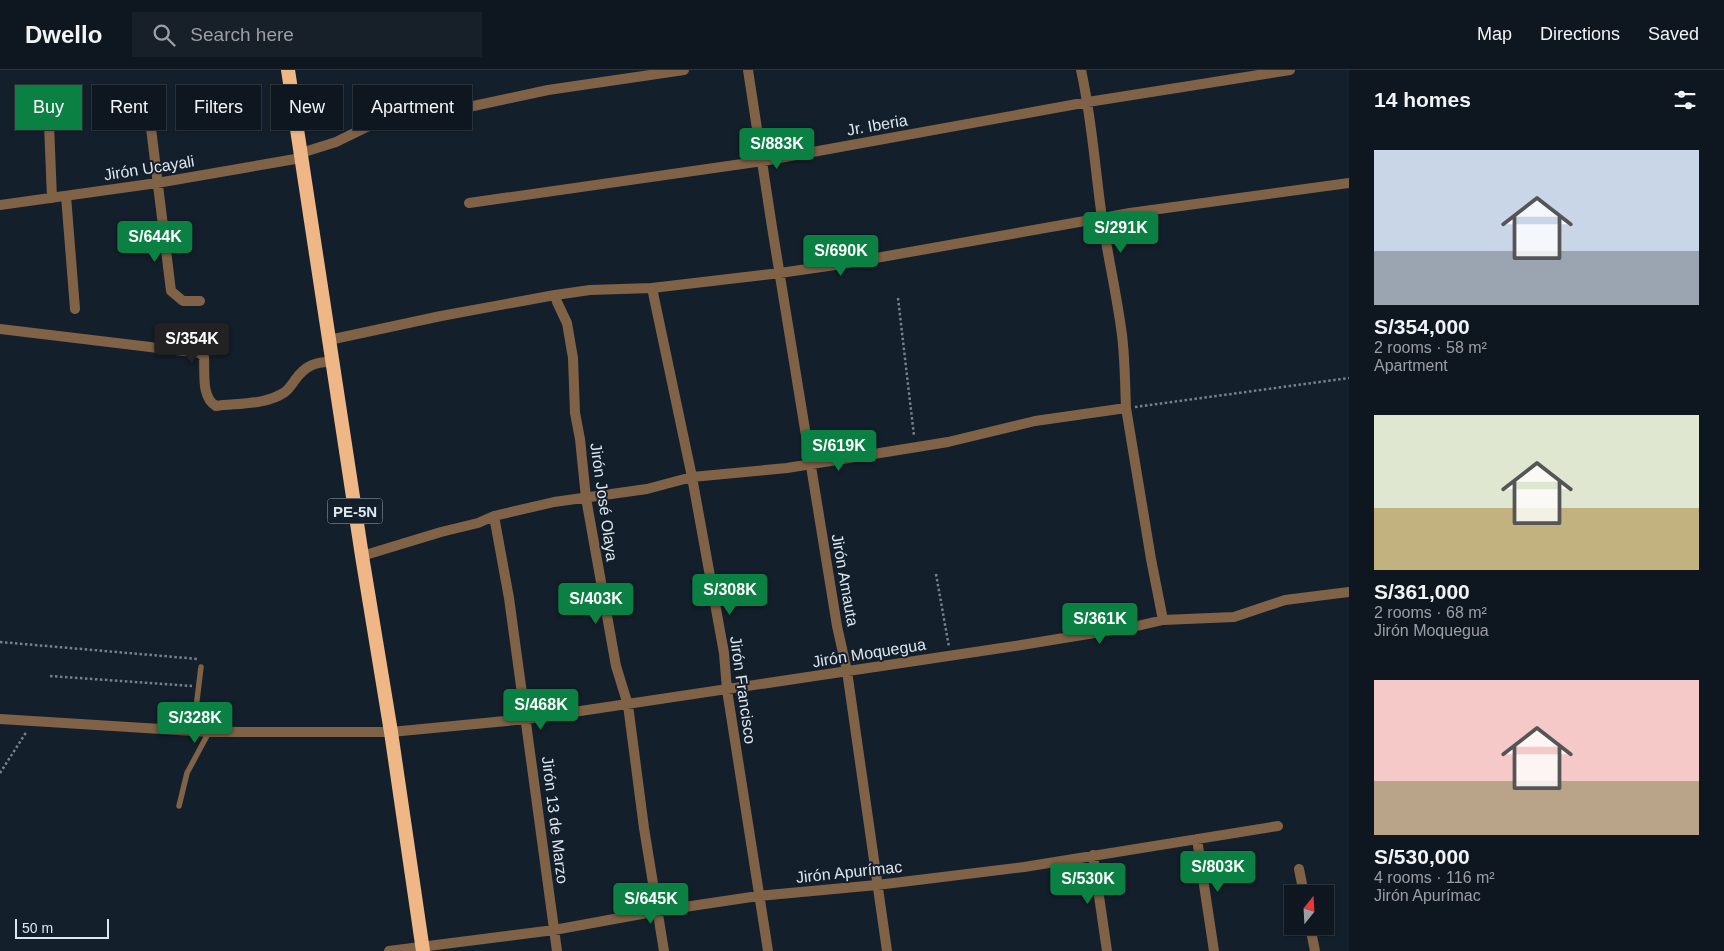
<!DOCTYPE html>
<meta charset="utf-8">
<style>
:root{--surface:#0e1720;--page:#172029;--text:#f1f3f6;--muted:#9b9fa5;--line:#2e363e;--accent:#0b8043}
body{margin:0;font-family:Arial,sans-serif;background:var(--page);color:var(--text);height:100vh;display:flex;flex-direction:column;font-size:19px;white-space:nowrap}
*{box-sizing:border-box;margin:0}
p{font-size:16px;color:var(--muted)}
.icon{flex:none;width:28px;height:28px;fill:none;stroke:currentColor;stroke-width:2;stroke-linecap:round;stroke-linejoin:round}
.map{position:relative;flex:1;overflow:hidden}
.drawer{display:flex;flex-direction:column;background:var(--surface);width:375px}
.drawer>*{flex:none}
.banner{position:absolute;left:15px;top:15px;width:475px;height:45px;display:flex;gap:10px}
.needle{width:32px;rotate:18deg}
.fabs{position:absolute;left:1284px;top:815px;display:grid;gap:10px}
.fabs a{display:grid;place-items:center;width:50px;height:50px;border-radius:0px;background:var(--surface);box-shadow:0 1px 4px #0004,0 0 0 1px var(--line);font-size:25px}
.scale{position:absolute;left:15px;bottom:12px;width:94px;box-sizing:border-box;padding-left:5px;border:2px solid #dee7ef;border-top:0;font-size:14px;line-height:18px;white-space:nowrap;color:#dee7ef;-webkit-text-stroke:4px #131f2b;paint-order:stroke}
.price{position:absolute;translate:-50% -42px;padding:0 11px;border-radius:5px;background:var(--accent);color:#fff;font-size:16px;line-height:32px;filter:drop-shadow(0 1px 2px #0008)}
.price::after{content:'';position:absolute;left:50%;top:30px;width:15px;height:11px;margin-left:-8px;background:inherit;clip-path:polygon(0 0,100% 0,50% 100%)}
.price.selected{background:#222;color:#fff}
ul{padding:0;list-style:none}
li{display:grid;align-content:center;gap:10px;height:265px;padding:0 25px}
li span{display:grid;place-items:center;height:155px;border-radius:0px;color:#555}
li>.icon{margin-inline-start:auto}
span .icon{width:90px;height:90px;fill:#fffc;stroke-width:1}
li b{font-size:21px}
h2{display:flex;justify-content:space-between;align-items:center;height:60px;padding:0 25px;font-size:21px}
.pill{padding:0 18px;border-radius:0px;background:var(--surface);box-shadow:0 1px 4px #0004,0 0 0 1px var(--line);font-size:18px;line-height:45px}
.pill.selected{background:var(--accent);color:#fff}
header{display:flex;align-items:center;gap:30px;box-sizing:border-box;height:70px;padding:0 25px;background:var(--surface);border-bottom:1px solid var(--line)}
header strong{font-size:24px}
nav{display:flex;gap:28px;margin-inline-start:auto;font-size:18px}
.search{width:350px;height:45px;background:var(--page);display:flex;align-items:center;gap:12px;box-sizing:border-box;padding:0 18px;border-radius:0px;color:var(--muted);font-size:19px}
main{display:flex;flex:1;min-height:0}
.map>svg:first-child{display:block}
</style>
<header>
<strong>Dwello</strong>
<div class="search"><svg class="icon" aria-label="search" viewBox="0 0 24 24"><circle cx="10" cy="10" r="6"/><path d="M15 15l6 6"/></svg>Search here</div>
<nav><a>Map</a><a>Directions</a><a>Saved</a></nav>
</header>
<main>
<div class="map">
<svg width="1349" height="881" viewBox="0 0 1349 881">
<rect width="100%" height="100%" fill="#131f2b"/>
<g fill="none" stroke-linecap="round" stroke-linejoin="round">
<!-- path -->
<path stroke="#76818b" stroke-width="2.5" stroke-dasharray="2.5 2.5" stroke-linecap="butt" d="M898,228L914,366
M1135,337L1349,308
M936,504L949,577
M0,572L198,589
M50,606L192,616
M0,703L27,661"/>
<!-- service -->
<path stroke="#806246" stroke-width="5.5" d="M179,736L187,703L209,662L196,638L201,597"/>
<!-- minor -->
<path stroke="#806246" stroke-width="10" d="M748,0L772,157L837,556L847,601L887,881
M1081,0C1092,49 1095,99 1102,148C1108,187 1117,226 1122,265C1125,289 1125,314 1126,338
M48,30L52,128
M150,50L171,221L183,231H200
M301,83L336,72L381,50L423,39L464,38L548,20L684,0
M66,126L75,239
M469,133L763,91L1088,32L1290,0
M0,135L157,113L301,88
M652,218L692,407L724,583L727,620L768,881
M555,225L557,232L567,253L573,288L575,343L580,369L586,428L616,596L628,635L644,758L664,881
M0,259L200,283L204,287C205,302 201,328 216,336C239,333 266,335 285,322C289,319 292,314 295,310C305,296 316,291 332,292
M329,270L441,246L555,225L590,220L652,218L780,203L842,194L1130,143L1349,113
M494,446L509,528L557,881
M362,486L441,462L478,453L494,446L554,432L647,419L692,407L787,398L948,372L1035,351L1126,338L1151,489L1163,550
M0,649L209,662H391L527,649L1015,576L1137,556L1163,550L1234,547L1285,530L1349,522
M1197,769L1214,881
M1093,785L1107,881
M1299,799L1304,824
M1310,856L1315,881
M389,881L554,860L658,841L758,826L877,815L1024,797L1278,756"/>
<!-- trunk -->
<path stroke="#eeb785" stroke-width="14" d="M288,0L362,486L391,662L423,881"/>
</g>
<g text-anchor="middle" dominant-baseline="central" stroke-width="4" stroke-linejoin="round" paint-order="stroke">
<!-- shield labels -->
<rect fill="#131f2b" stroke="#a1abb4" stroke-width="1" x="327.5" y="428.5" width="55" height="25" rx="4"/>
<g font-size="15" font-weight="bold" fill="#dee7ef">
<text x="355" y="441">PE-5N</text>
</g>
<!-- street labels -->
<g font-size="16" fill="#dee7ef" stroke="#131f2b">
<text transform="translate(877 55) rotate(-10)">Jr. Iberia</text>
<text transform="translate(149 98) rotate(-9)">Jirón Ucayali</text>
<text transform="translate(604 432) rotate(82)">Jirón José Olaya</text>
<text transform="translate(845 510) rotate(80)">Jirón Amauta</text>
<text transform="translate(869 583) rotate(-9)">Jirón Moquegua</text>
<text transform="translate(743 620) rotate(82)">Jirón Francisco</text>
<text transform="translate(555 750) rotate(83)">Jirón 13 de Marzo</text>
<text transform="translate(849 802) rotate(-6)">Jirón Apurímac</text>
</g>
</g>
</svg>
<div class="fabs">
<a><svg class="needle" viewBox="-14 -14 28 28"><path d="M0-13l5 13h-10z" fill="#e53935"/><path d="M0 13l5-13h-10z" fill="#9b9fa5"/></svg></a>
</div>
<div class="scale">50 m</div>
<b class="price" style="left:777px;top:100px">S/883K</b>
<b class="price" style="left:1121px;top:184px">S/291K</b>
<b class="price" style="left:155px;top:193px">S/644K</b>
<b class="price" style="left:841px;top:207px">S/690K</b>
<b class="price selected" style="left:192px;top:295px">S/354K</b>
<b class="price" style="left:839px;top:402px">S/619K</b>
<b class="price" style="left:730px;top:546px">S/308K</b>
<b class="price" style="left:596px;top:555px">S/403K</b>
<b class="price" style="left:1100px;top:575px">S/361K</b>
<b class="price" style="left:541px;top:661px">S/468K</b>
<b class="price" style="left:195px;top:674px">S/328K</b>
<b class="price" style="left:1218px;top:823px">S/803K</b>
<b class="price" style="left:1088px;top:835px">S/530K</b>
<b class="price" style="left:651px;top:855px">S/645K</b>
<div class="banner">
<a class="pill selected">Buy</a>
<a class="pill">Rent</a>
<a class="pill">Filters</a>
<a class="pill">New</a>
<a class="pill">Apartment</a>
</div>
</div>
<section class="drawer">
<h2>14 homes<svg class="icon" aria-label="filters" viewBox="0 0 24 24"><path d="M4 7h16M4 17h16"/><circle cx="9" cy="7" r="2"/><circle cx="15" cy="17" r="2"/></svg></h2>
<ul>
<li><span style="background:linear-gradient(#c9d6e8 65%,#9aa5b1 0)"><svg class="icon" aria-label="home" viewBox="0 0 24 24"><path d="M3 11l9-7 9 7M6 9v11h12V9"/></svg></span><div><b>S/354,000</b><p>2 rooms · 58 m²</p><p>Apartment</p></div></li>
<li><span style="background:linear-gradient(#dfe7d0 60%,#c2b280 0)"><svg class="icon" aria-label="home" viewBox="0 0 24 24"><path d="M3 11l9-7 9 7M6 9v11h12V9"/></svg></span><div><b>S/361,000</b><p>2 rooms · 68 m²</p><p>Jirón Moquegua</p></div></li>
<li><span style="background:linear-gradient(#f6c9c9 65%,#b9a48a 0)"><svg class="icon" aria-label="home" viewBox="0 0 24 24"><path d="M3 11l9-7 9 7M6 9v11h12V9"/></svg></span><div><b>S/530,000</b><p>4 rooms · 116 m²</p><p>Jirón Apurímac</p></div></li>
</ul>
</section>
</main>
